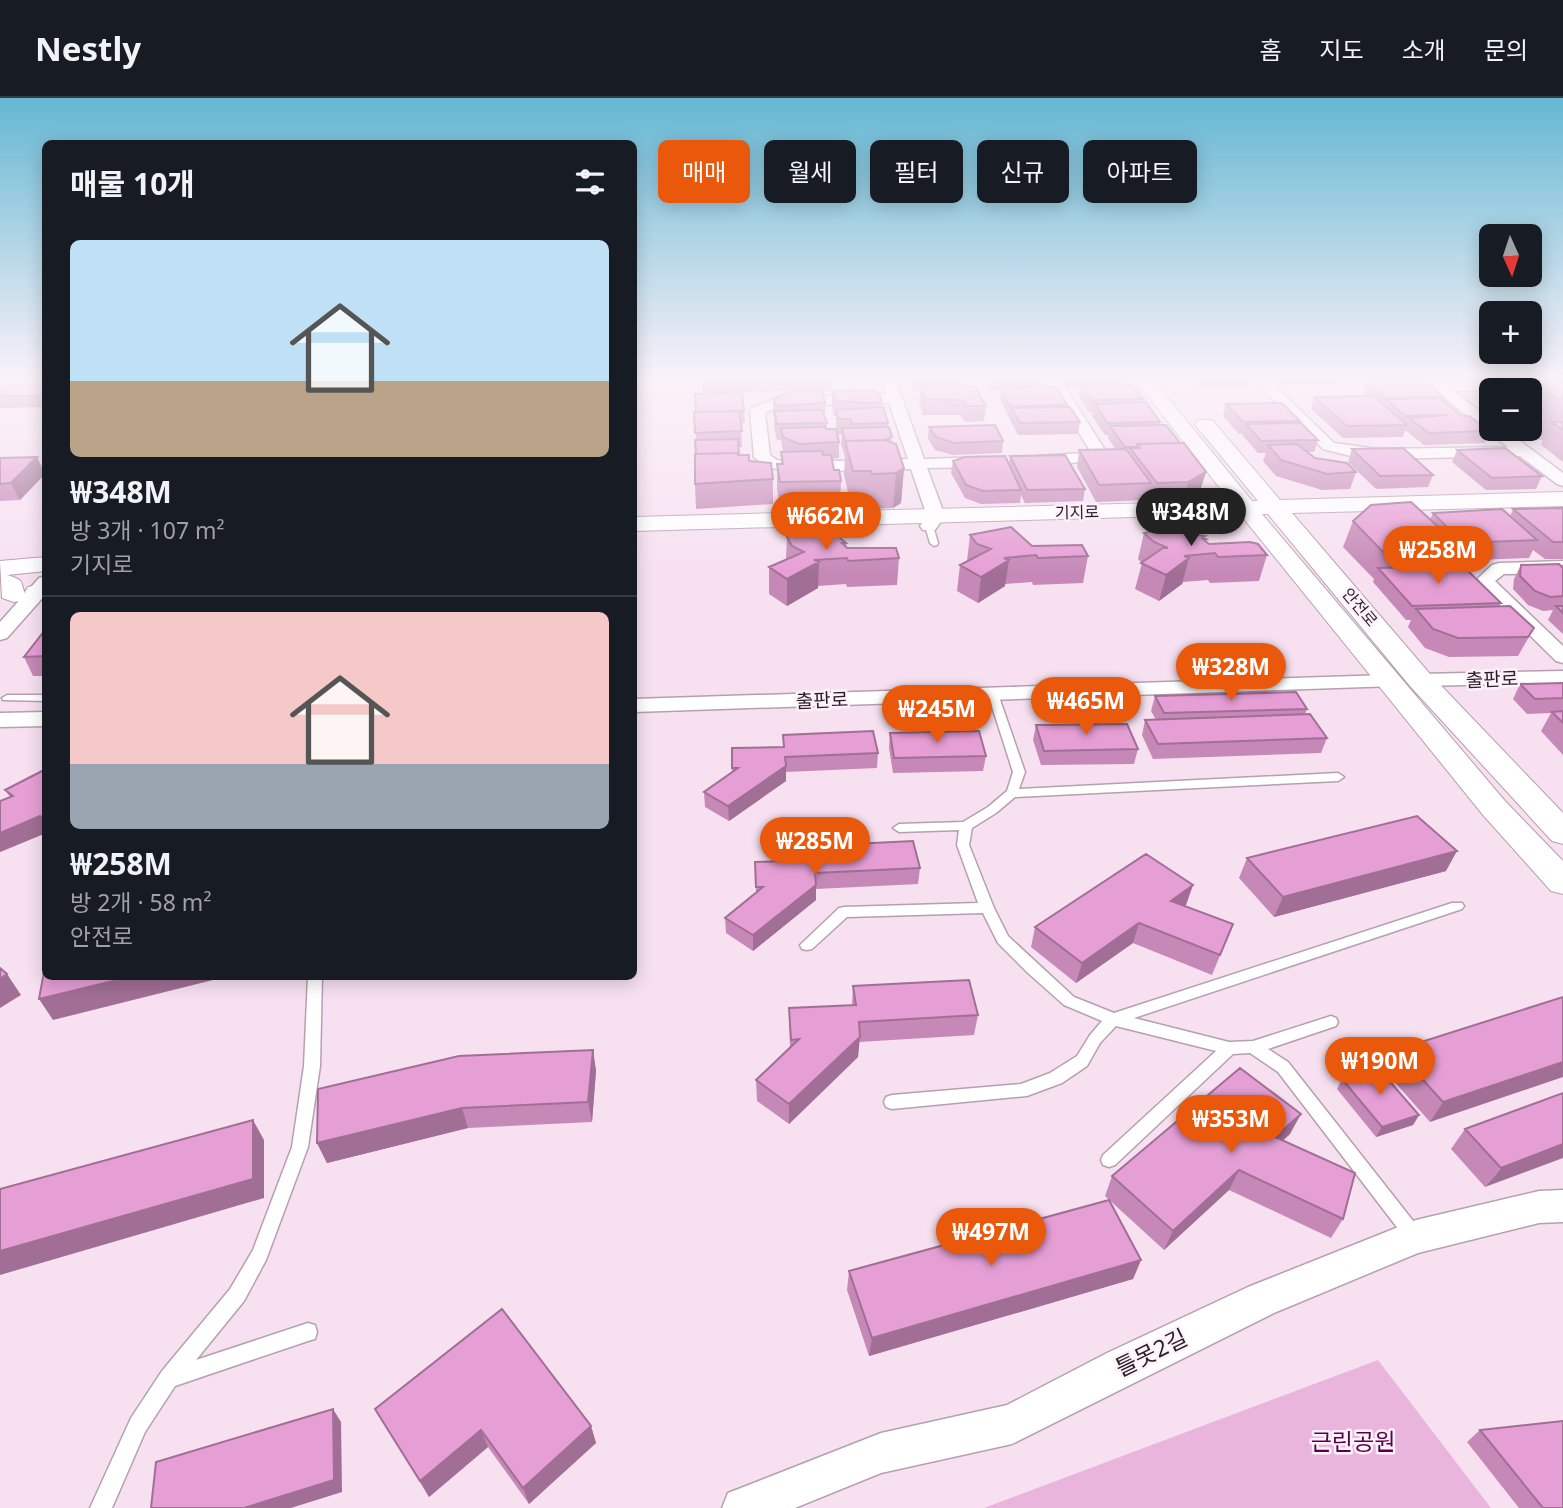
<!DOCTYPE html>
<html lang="ko">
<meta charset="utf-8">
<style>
:root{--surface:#171b24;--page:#20242c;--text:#f1f3f6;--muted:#9ea1a6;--line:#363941;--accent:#ea580c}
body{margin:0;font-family:"Noto Sans","Noto Sans KR",sans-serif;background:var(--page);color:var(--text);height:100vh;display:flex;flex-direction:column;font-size:26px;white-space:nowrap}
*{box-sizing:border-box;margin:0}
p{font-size:23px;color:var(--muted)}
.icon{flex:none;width:38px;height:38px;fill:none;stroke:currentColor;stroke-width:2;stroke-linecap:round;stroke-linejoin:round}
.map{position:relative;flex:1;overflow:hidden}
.side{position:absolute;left:42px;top:42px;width:595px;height:840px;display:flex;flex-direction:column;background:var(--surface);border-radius:10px;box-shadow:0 4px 18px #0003}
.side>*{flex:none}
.guide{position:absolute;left:658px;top:42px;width:665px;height:63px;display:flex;gap:14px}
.needle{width:46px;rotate:177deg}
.controls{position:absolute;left:1479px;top:126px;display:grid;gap:14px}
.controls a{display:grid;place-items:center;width:63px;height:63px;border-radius:10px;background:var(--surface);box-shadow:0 4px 18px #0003;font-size:35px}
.price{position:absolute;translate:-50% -60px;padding:0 16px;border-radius:24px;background:var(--accent);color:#fff;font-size:23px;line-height:46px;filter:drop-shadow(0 2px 4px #0008)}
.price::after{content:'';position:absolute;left:50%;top:42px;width:21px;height:16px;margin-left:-10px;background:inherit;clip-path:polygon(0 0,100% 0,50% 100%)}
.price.on{background:#222;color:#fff}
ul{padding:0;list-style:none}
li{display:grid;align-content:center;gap:14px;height:371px;padding:0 28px}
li+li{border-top:2px solid var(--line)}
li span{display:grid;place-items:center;height:217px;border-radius:10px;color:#555}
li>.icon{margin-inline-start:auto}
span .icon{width:126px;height:126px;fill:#fffc;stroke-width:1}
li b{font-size:30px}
h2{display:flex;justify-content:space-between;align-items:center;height:84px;padding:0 28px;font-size:30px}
.chip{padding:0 24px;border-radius:10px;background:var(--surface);box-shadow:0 4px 18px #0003;font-size:24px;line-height:63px}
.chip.on{background:var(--accent);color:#fff}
header{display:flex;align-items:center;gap:42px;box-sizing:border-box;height:98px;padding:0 35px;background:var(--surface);border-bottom:2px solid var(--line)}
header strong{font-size:33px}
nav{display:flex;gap:38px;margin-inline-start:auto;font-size:24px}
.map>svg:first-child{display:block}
</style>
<header>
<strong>Nestly</strong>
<nav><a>홈</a><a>지도</a><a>소개</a><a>문의</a></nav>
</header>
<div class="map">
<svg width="1563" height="1410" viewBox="0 0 1563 1410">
<rect width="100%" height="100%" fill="#f7e1f1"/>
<!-- green -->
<path fill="#eab5dc" d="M1378,1262L1491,1410H984Z"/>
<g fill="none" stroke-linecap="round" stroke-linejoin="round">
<!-- service casing -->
<g stroke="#b5a0af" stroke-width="3">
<path id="service" d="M929,425L933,428L938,445L937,447L934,448L930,445L925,428Z
M993,593L998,596L1025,674L1019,691L1338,675L1344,679L1338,683L1015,699L996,715L972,730L969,747L994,810L1008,838L1074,899L1114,915L1452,805H1462L1464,808L1462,811L1134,920L1229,944L1253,943L1331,918L1336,920L1338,924L1336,928L1268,951L1288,964L1421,1133L1424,1139L1421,1145L1415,1147L1409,1145L1278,974L1250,955L1233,956L1115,1067L1109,1069L1103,1067L1101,1062L1103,1057L1216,953L1116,928L1100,945L1087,968L1062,985L1027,998L892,1011L886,1009L884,1004L886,999L892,997L1021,986L1050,975L1077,958L1090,937L1102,923L1064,907L1028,875L998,845L983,815L847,819L812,851L807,852L802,851L800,847L839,810L844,809L978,805L957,747L959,732L899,734L893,730L899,726L963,724L988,709L1007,693L1013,674L988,596Z
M7,597H46V603L3,602L2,600Z
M308,878H322L320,968L308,1049L266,1162L244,1203L196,1262L308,1225L315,1227L317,1234L315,1241L308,1243L175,1288L145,1334L112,1410H90L131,1320L162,1273L230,1191L253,1152L292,1049L304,968Z"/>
</g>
<!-- minor casing -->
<g stroke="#b5a0af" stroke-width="3">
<path id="minor" d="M880,278H894L924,361L984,359L992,364L984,369L927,370L945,418L935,432H923L920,428L927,418L911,371L794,374L766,369L754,359L750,313L752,310L777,300L886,296ZM889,305L908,361L794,364L777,362L770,357L765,315L780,308Z
M1044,278H1058L1105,352L1094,363L1035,368L1027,363L1035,358L1084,355L1089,351Z
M1250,278H1265L1334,345L1378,351L1508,349L1416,278H1432L1441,285L1563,283V291L1453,293L1491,321V331H1504L1563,375V388L1557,386L1520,358L1378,361L1358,360L1323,351Z
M1563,463V475L1504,476L1495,483L1563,548V565L1556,563L1475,483L1492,467L1499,465Z
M46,478V496L7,540L0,542V524L39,480Z
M1563,573V585L1420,588L1412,587L1409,582L1412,577L1420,576Z
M1388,577L1396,578L1399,583L1396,588L634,614V601Z
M46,614V628L0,629V615Z
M1563,1092V1124L1539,1125L1418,1155L1274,1215L1012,1346L881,1375L795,1410H722L728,1395L881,1335L1007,1307L1107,1255L1248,1189L1416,1122L1539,1093Z"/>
</g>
<!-- tertiary casing -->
<g stroke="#b5a0af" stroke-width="2">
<path id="tertiary" d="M1132,278H1150L1252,403H1258L1198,330L1195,326L1198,322H1212L1280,402L1563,394V408L1292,415L1430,576L1563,715V746L1552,743L1410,588L1268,416H1262L1505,703L1563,763V796L1551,793L1483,717L1240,416L634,433V419L1230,403Z
M46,459V473L7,477C27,483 19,484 26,497L23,502L14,504L2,500L0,463Z
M37,487H46V501L28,499L25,494L28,489Z"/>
</g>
<!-- service -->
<use href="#service" fill="#fff" fill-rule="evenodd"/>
<!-- minor -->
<use href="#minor" fill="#fff" fill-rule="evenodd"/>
<!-- tertiary -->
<use href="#tertiary" fill="#fff" fill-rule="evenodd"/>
</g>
<!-- wall -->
<path fill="#c689b7" d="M0,278H46V309L0,310Z
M703,278H832L831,292L703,295Z
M909,278H964L963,288L986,308L984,323L965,324L960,317H923L919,304L920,294H914L909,282Z
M987,278H1046L1044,289L1067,307L1066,309L1080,324L1078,336L1018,337L1010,322V320H1009L1000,301L1001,293H992L986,280Z
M1061,278H1127L1126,287L1144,301L1143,304L1160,324V327L1201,390L1184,401L1153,402L1148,396L1147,402L1096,404L1077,369L1079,352H1116L1108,340V337H1105L1092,318L1093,314H1089L1079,299L1080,290H1068Z
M1187,278H1250L1247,288L1197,289Z
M1266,278H1335L1332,286L1276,287Z
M1448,278H1563V364L1541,347L1543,342H1538L1523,331H1530V292H1491V305L1479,296L1486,279Z
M1366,284L1443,299L1441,302L1462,318L1490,333L1485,345L1424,347L1405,332L1403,339L1343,340L1311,311L1314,299L1366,298L1363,295Z
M832,293L882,304V309L888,325V329L892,344L904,370L901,405L893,410L870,411L869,407L851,408L844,377L845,359L841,346L842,337H838L836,328V318H834L832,308Z
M773,301L825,305V319L827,325V331L839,344V360L832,361L834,372L841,383L840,408L780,409L777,391V366H781V354H783L781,342H777L774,329V319L773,317Z
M1226,306L1300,323V325L1318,342L1314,354H1307L1315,360L1356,374L1350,391L1322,392L1276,378L1263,363L1266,355H1258L1243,338V336H1239L1223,318Z
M744,313L745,325H741L742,349H739V357L749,363L773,381V406L696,411L695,386L696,342L694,314Z
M929,329L1003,343L1002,355L953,357L935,352L928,341Z
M1352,351L1433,377L1428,389L1376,391L1348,364Z
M1457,352L1542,378L1536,391L1486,392L1452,364Z
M1010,358L1085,391L1083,403L1025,405L1021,397L1020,405L981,406L965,400L951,375L953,363L1009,365Z
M37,359L45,376L20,402L0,403V360Z
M1563,410V461H1545L1533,452L1529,460L1477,462L1467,454H1452L1446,468L1501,505L1499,509L1534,530L1518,558L1449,559L1425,550L1408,529L1411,522H1406L1373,484L1374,481L1343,449L1353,423L1430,422L1433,415L1510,419L1513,411Z
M1144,435L1197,437L1206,441L1205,443L1209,446L1267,457L1259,483L1210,485L1208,482L1183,484L1182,486L1159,503L1135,491L1142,465L1138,461Z
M970,437L1088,458L1083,485L1033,487L1032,484L1005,486V488L978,505L957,493L960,467L967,463Z
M787,439L846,445L847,450L899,460L897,487L847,489L846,486L818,488V490L787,508L769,496V469L786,461Z
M1563,466V536L1548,522L1553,512L1543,513L1528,507L1513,491L1514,481L1521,467L1561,468Z
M45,532L46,578H33L24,559Z
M1563,585V657L1541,633L1551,615L1527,616L1513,601L1520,586Z
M1155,598L1307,611L1305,616L1327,640L1321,655L1153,661L1142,637L1145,622H1156L1151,613Z
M1036,627L1138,651L1134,666L1041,667L1033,642Z
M890,635L986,658L983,673L893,675L889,650Z
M783,637L878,655L877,670L786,674V683L729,723L705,709L704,694L732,674V650L783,649Z
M46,671V735L0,754L10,699L5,692Z
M812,748L920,770L918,786L816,791V802L753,853L726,835L725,820L756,794L755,764L812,762Z
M1247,760L1446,773L1274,819L1239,780Z
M1193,787L1185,808L1233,826L1212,877L1133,845L1076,885L1031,849L1035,829Z
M853,888L978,917L974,937L859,944L858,959L789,1026L757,1003L756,982L790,950L789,910L852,907Z
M1563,899L1430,1024L1384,972L1396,952Z
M593,952L596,973L592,1024L468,1030L327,1065L317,1045Z
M1342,981L1419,1017L1413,1027L1376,1039L1337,991Z
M1563,995L1485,1089L1451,1051L1465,1031Z
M1290,1036L1283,1042L1343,1121L1331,1140L1229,1092L1164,1152L1105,1098L1112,1078Z
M1141,1162L1133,1181L869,1258L847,1192L849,1173Z
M375,1311L591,1328L596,1345L529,1406L488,1349L429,1399Z
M1480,1332L1563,1410H1519L1467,1344Z"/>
<!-- shaded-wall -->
<path fill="#a16f95" d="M37,359L45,376L20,402L11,385Z
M904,370L901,405L893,410L896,375Z
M1206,374L1201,390L1184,401L1188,384Z
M1189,460L1182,486L1159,503L1166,477Z
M1009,462L1005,488L978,505L981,479Z
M819,464L818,490L787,508V481Z
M786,668V683L729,723L728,708Z
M40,718L46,727V735L0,754V735Z
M1457,753L1446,773L1274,819L1283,799Z
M816,787V802L753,853V837Z
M1193,787L1186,807L1165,823L1171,803Z
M1139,825L1133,845L1076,885L1082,865Z
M7,876L21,897L0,910V881Z
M134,878H229L53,922L39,901Z
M860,939L858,959L789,1026V1006Z
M593,952L596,973L592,1024L588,1004Z
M1563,964V979L1430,1024L1443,1004Z
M462,1010L468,1030L327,1065L317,1045Z
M1301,1016L1290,1036L1265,1059L1275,1039Z
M1419,1017L1413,1027L1376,1039L1382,1029Z
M253,1022L264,1042V1100L0,1177V1153Z
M1563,1046V1060L1485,1089L1501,1070Z
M1239,1072L1229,1092L1164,1152L1173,1133Z
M1141,1162L1133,1181L869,1258L872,1240Z
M333,1311L341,1324L342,1394L291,1410H244Z
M591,1328L596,1345L529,1406L523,1390Z
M481,1332L488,1349L429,1399L420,1383Z"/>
<!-- building -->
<path fill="#e69fd5" stroke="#a16f95" stroke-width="2" d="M0,278H46V298H0Z
M703,278H797L703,280Z
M914,278H961L915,279Z
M1526,278H1563V300H1557Z
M1425,283L1443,299L1385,300L1366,284Z
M1131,287L1144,301L1091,302L1081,288Z
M975,288L986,308H967L962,302L925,301L920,289Z
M1056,289L1067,307L1010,308L1001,290Z
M870,292L879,295L882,304L862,305L835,302L832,293Z
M822,293L825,305L778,308L773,301L788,294Z
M742,294L744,313L696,314L695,296Z
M1374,298L1407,327L1347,328L1314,299Z
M1440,300L1462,318H1469L1490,333L1429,335L1409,320L1447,317L1405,318L1386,301Z
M1146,304L1160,324L1107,325L1095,306Z
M1282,305L1300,323L1243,324L1226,306Z
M883,309L888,325L852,326L851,321H838L836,312Z
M1070,309L1080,324L1020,325L1011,310Z
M822,312L827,325L777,326L774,313Z
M739,313L742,333L695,335L694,314Z
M1551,324H1563V332Z
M1301,325L1318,342L1261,343L1246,326Z
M995,327L1003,343L954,345L936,339L929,329Z
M1166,327L1180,345L1137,346L1136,349H1125L1110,328Z
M825,329L826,331H836L839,344L799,346L783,339L781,330Z
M889,329L892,339L886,342L845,343L842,330Z
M738,341L739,357H738L737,355L696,356L695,342Z
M885,342L896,346L904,370L896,375L872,376L871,373H853L845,343Z
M1184,345L1206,374L1188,384L1157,385L1130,350H1140L1137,346Z
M1297,346L1315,360L1347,365L1356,374L1327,376L1281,362L1268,347Z
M1403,350L1433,377L1380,378L1352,351Z
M1505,350L1542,378L1492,380L1457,352Z
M1126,351L1151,385L1099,387L1079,352Z
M822,353L823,357H831L834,372H839L841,383L780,384L777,366H783L781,354Z
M737,355L738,357H749V363L771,365L773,381L695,386V356Z
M1065,357L1085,391L1027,392L1010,358Z
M1005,358L1021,392L983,393L966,387L953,363L965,359Z
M37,359L11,385L0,386V360Z
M1411,404L1456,445L1423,446L1432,453L1384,455L1353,423L1371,407Z
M1563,410V444H1553L1513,411Z
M1502,411L1537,442L1485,444L1474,436L1455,437L1433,415Z
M1183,427L1197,437L1205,438L1203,439L1206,441H1203L1209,446L1250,444L1258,446L1267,457L1218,459L1215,455L1184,458L1189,460L1166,477L1141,465L1163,450H1168L1154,444L1144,435Z
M1011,429L1032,448L1082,447L1088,458L1038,460L1036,457L1004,460L1009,462L981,479L960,467L991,451L977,446L970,437Z
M830,431L846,445H842L847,450H896L899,460L848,463L847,460L814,462L819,464L787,481L769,469L804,454L792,448L787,439Z
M1559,466L1563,470V498L1550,499L1535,493L1520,478L1521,467Z
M1463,468L1501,505L1412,508L1378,470Z
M1510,508L1534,530L1528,539L1458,540L1433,531L1416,511Z
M1556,508H1563V515Z
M45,532L46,558L24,559Z
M1563,585V600L1535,601L1520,586Z
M1296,594L1307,611L1164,615L1155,598Z
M1563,613V625L1552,614Z
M1310,616L1327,640L1158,646L1145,622Z
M1127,626L1138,651L1044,653L1036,627Z
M873,633L878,655L785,659L786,668L728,708L704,694L738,670H732V650L784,649L783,637Z
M979,633L986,658L894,660L890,635Z
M46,671V722L40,718L0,735V703L13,698L5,692Z
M1417,718L1457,753L1283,799L1247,760Z
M913,743L920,770L815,775L816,787L753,837L725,820L763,789H756L755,764L814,762L812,748Z
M1146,756L1193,787L1171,803L1233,826L1220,857L1139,825L1082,865L1035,829Z
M46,863V878H134L39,901Z
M0,870L7,876L0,881Z
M969,882L978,917L859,924L860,939L789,1006L756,982L799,941L791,942L789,910L856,907L853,888Z
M1563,899V964L1443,1004L1396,952Z
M593,952L588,1004L462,1010L317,1045L318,991L459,958Z
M1240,970L1301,1016L1275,1039L1355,1075L1343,1121L1239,1072L1173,1133L1112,1078Z
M1378,970L1419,1017L1382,1029L1342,981Z
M1563,995V1046L1501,1070L1465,1031Z
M253,1022V1081L0,1153V1091Z
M1109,1102L1141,1162L872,1240L849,1173Z
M502,1211L591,1328L523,1390L481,1332L420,1383L375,1311Z
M333,1311L334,1382L244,1410H151L156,1364Z
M1563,1323V1410H1543L1480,1332Z"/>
<!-- sky -->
<linearGradient id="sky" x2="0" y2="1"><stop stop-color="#64b7d3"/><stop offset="0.59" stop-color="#fbf2f9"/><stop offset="1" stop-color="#fbf2f9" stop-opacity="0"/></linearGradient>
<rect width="1563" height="475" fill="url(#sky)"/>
<g text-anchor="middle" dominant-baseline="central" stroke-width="5" stroke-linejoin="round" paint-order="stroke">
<!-- far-street labels -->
<g font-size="16" fill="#281f25" stroke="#fff1fb">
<text transform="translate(1077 414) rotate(-1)">기지로</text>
<text transform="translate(1360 509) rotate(50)">안전로</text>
</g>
<!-- street labels -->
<g font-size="19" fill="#281f25" stroke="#fff1fb">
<text transform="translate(1492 581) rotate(-2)">출판로</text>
<text transform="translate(822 602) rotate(-2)">출판로</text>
</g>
<!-- near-street labels -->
<g font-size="23" fill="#281f25" stroke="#fff1fb">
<text transform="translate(1151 1254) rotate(-26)">틀못2길</text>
</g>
<!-- near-park labels -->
<g font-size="23" fill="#57014b" stroke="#fff1fb">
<text x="1353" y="1343">근린공원</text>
</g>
</g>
</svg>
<div class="controls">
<a><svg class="needle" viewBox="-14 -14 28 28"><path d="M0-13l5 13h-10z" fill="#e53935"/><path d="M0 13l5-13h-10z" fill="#9ea1a6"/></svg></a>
<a>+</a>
<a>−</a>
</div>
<b class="price on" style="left:1191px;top:450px">₩348M</b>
<b class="price" style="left:826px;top:454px">₩662M</b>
<b class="price" style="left:1438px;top:488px">₩258M</b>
<b class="price" style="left:1231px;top:605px">₩328M</b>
<b class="price" style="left:1086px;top:639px">₩465M</b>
<b class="price" style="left:937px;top:647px">₩245M</b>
<b class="price" style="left:815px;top:779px">₩285M</b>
<b class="price" style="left:1380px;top:999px">₩190M</b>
<b class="price" style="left:1231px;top:1057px">₩353M</b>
<b class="price" style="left:991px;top:1170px">₩497M</b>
<div class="guide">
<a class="chip on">매매</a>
<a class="chip">월세</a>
<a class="chip">필터</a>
<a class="chip">신규</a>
<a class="chip">아파트</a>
</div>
<section class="side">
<h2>매물 10개<svg class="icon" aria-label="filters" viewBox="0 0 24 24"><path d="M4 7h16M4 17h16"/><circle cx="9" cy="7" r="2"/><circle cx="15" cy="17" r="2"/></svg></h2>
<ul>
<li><span style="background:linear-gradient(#bfe0f5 65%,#b9a48a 0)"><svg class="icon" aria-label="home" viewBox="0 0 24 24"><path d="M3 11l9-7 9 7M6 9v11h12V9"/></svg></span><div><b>₩348M</b><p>방 3개 · 107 m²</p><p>기지로</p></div></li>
<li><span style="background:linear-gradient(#f6c9c9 70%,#9aa5b1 0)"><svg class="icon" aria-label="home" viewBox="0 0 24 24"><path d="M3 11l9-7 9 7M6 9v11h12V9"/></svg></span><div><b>₩258M</b><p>방 2개 · 58 m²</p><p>안전로</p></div></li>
</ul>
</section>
</div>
